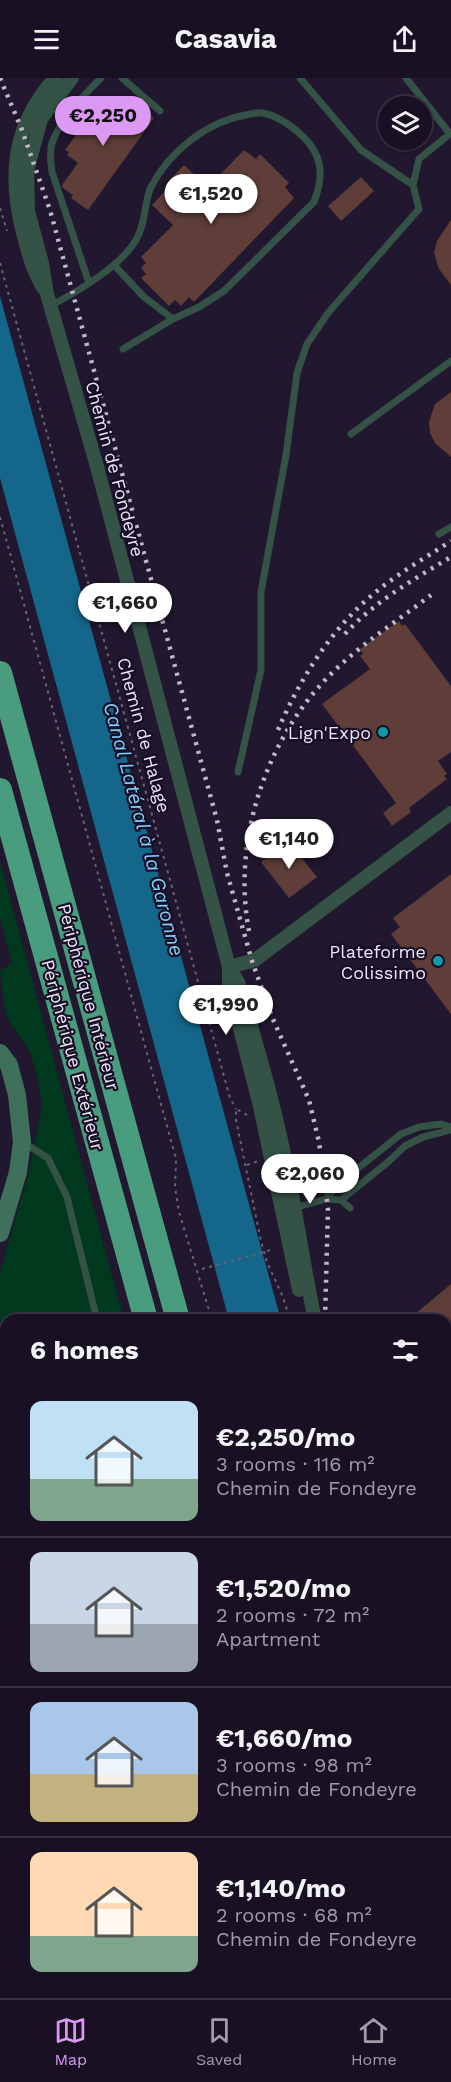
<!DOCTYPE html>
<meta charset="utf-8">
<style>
:root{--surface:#191123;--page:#221a2b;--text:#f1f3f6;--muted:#9f9da6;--line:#373141;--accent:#dc99f4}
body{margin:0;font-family:"Work Sans",sans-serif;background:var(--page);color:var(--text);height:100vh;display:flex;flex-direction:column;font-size:22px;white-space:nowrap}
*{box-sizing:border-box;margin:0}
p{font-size:20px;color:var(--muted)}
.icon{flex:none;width:33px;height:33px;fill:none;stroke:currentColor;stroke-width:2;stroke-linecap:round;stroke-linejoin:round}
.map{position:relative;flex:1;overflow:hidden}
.panel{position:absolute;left:0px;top:1236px;width:452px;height:684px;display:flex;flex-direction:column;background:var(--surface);border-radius:18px 18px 0 0;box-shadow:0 2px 4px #0004,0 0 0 2px var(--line)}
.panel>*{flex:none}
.buttons{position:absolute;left:378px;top:18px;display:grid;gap:12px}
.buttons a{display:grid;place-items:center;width:54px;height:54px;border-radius:50%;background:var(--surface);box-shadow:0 2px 4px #0004,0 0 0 2px var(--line);font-size:30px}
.price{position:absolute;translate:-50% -51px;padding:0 14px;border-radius:21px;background:#fff;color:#222;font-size:20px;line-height:39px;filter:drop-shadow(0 2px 3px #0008)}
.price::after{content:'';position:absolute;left:50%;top:36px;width:18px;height:14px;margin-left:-9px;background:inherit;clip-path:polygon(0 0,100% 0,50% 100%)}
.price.on{background:var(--accent);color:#111}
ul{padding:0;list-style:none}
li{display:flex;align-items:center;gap:18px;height:150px;padding:0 30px}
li+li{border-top:2px solid var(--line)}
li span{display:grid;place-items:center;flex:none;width:168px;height:120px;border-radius:12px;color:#555}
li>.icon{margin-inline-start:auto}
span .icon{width:72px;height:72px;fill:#fffc;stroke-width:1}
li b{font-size:26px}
h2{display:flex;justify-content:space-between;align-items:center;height:72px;padding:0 30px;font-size:26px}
header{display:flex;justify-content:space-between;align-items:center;height:78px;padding:0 30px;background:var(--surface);font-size:27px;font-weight:700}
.tab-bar{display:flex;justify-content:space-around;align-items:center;height:84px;border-top:2px solid var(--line);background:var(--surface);font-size:16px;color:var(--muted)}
.tab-bar a{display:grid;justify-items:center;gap:3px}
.tab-bar .on{color:var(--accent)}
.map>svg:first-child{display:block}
</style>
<header><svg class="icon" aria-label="menu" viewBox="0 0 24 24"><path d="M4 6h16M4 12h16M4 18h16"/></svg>Casavia<svg class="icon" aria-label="share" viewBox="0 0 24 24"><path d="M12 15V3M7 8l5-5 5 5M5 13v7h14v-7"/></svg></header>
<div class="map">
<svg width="451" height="1920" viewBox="0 0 451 1920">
<rect width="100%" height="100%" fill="#21172f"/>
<!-- green -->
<path fill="#00391e" d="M0,783L124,1242H6V1428L0,1421V1195L29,1094L42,1029L38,1002L30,974L10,945L5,931L0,893L12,885L0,841Z"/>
<!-- water -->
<path fill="#14668a" d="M0,218L241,1097L281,1242H229L0,400Z
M446,1840L451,1860V1920H420L418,1914H446Z"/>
<!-- building -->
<path fill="#5f3e39" d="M104,18L118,28L125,19L154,40L88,132L71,120L73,117L63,110L62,107L78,85L67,77L69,74L65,72Z
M244,72L256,81L260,76L289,105L285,109L294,120L194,224L189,219L181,228L175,222L169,228L141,200L146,196L141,190L146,185L141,179L173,147L152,127L168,110L167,105L184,87L208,109Z
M361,99L374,113L341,143L328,128Z
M451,142V207L439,191L434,175L437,163Z
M451,314V379L435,365L430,355L429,344L435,326Z
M399,543L402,548L405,546L451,608V674L438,683L447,696L444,698L447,701L409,730L411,734L392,748L383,735L396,725L322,626L370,591L360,578L363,576L360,571Z
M288,763L317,799L289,820L261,784Z
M451,796V936L391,856L400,849L393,840Z
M451,1206V1242H408Z"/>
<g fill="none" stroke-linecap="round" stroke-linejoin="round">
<!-- path -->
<path stroke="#6b6378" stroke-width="2" stroke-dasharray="3 4.5" stroke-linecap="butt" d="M0,130L7,153
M0,185L230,1020L236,1031
M0,439L176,1081L175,1109L179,1134L212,1242
M247,1037L236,1031V1042L261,1163L267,1184L283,1219L290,1242
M247,1087L258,1083
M446,1798L451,1819
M406,1914L407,1920"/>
<!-- lane -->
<path stroke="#345246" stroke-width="7" d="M122,0L160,33
M300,0L361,72L413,107
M406,0L450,56
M114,187L144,219L173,241
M89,205L52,94C51,85 49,74 52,65C61,40 83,18 101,0
M50,228C77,214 121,188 136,162C146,146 144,124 151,109C169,74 206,44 246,37C251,36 258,34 263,35C279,38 298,52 309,65C324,84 322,103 314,124L224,213L199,229L173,241L123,271
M351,356L451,283
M439,456L451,449
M238,694L261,592V514L286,377L297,295L307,266L328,235L419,131L413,107L419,81L451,55
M24,1065L48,1080L67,1119L97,1242
M326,1121L337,1107L401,1056L419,1049L441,1046L451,1049
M341,1122L388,1084L405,1068L423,1059L451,1052
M294,1130L326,1121L341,1122L350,1130
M0,1591L6,1590
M0,1730L6,1750
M245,1914L249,1920
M75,1920L95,1914"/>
<!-- street -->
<path stroke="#345246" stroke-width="14" d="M72,0L41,41L27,93L28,133L42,185L47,216L96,385L229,889L238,904C255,961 272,1018 284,1076C296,1131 303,1187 315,1242
M43,210C32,190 30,180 24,159C8,99 12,48 55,0
M229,889V908L259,1024L299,1212
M229,889L255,882L451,735
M446,1431L451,1438"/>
<!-- secondary -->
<path stroke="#3e705c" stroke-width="18" d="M0,975L9,987L17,1017L22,1064L18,1094L0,1155
M446,1362L451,1360
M0,1438L6,1444"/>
<!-- highway -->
<path stroke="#4a9c7e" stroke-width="24" d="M0,595L178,1242
M0,712L146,1242
M332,1914L333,1920
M363,1914L365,1920"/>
<!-- rail -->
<path stroke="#bfb8ca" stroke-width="4.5" stroke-dasharray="3 6" stroke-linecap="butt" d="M0,0L22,52L50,132L217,742L227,795L252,883L272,939L309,1022L319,1064L328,1130L325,1242
M345,556C374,524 414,501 451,479
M278,652C301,598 335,545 382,509C404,492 428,478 451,463
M249,853C232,764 265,664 327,600C358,568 396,544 431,517
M446,1700L451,1719"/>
<!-- path-bridge -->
<path stroke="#6b6378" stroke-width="2" stroke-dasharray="3 4.5" stroke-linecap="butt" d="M202,1191L274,1171"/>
</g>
<!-- markers -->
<g fill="#0f9aa8" stroke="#180e25" stroke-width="2">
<circle cx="383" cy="654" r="6"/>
<circle cx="438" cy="883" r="6"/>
</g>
<g text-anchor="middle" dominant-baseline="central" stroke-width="4.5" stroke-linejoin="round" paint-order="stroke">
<!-- street labels -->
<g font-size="18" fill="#ece6f7" stroke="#180e25">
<text transform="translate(115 391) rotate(75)">Chemin de Fondeyre</text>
<text transform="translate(144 657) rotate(75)">Chemin de Halage</text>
<text transform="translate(89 919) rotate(75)">Périphérique Intérieur</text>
<text transform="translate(73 977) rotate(75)">Périphérique Extérieur</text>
</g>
<!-- poi labels -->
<g font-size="18" fill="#ece6f7" stroke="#180e25" text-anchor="end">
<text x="371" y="654">Lign'Expo</text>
<text x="426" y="873">Plateforme<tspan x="426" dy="21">Colissimo</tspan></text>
</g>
<!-- water labels -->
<g font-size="20" font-style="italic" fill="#81cffb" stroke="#180e25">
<text transform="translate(144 751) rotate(75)">Canal Latéral à la Garonne</text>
</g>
</g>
</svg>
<div class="buttons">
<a><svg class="icon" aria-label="layers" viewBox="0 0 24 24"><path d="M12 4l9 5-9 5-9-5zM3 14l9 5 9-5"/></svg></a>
</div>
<b class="price on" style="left:103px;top:69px">€2,250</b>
<b class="price" style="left:211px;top:147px">€1,520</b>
<b class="price" style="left:125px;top:556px">€1,660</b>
<b class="price" style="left:289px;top:792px">€1,140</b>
<b class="price" style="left:226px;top:958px">€1,990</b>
<b class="price" style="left:310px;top:1127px">€2,060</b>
<section class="panel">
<h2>6 homes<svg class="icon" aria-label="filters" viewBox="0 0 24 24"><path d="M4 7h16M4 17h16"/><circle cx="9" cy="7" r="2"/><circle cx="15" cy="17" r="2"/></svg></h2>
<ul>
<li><span style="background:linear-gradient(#bfe0f5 65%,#7fa58c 0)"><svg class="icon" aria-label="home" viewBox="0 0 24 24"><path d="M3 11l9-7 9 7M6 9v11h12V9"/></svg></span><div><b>€2,250/mo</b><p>3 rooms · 116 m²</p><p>Chemin de Fondeyre</p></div></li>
<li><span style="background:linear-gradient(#c9d6e8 60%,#9aa5b1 0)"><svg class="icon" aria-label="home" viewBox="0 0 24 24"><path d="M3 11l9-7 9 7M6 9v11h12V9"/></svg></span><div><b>€1,520/mo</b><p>2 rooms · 72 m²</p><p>Apartment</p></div></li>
<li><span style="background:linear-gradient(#a9c7e8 60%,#c2b280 0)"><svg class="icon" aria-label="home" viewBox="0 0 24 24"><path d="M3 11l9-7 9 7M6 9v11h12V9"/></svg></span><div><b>€1,660/mo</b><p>3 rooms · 98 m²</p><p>Chemin de Fondeyre</p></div></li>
<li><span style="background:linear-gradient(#ffd9b3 70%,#7fa58c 0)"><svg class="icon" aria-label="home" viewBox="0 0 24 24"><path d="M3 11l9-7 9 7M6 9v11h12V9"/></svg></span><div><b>€1,140/mo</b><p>2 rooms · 68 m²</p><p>Chemin de Fondeyre</p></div></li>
</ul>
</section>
</div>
<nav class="tab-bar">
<a class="on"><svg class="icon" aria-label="map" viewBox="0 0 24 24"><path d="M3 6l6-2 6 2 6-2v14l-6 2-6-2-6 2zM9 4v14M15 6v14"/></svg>Map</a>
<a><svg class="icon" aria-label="saved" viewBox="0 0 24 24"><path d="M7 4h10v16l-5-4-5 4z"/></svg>Saved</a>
<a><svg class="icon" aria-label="home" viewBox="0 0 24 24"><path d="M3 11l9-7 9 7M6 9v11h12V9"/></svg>Home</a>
</nav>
